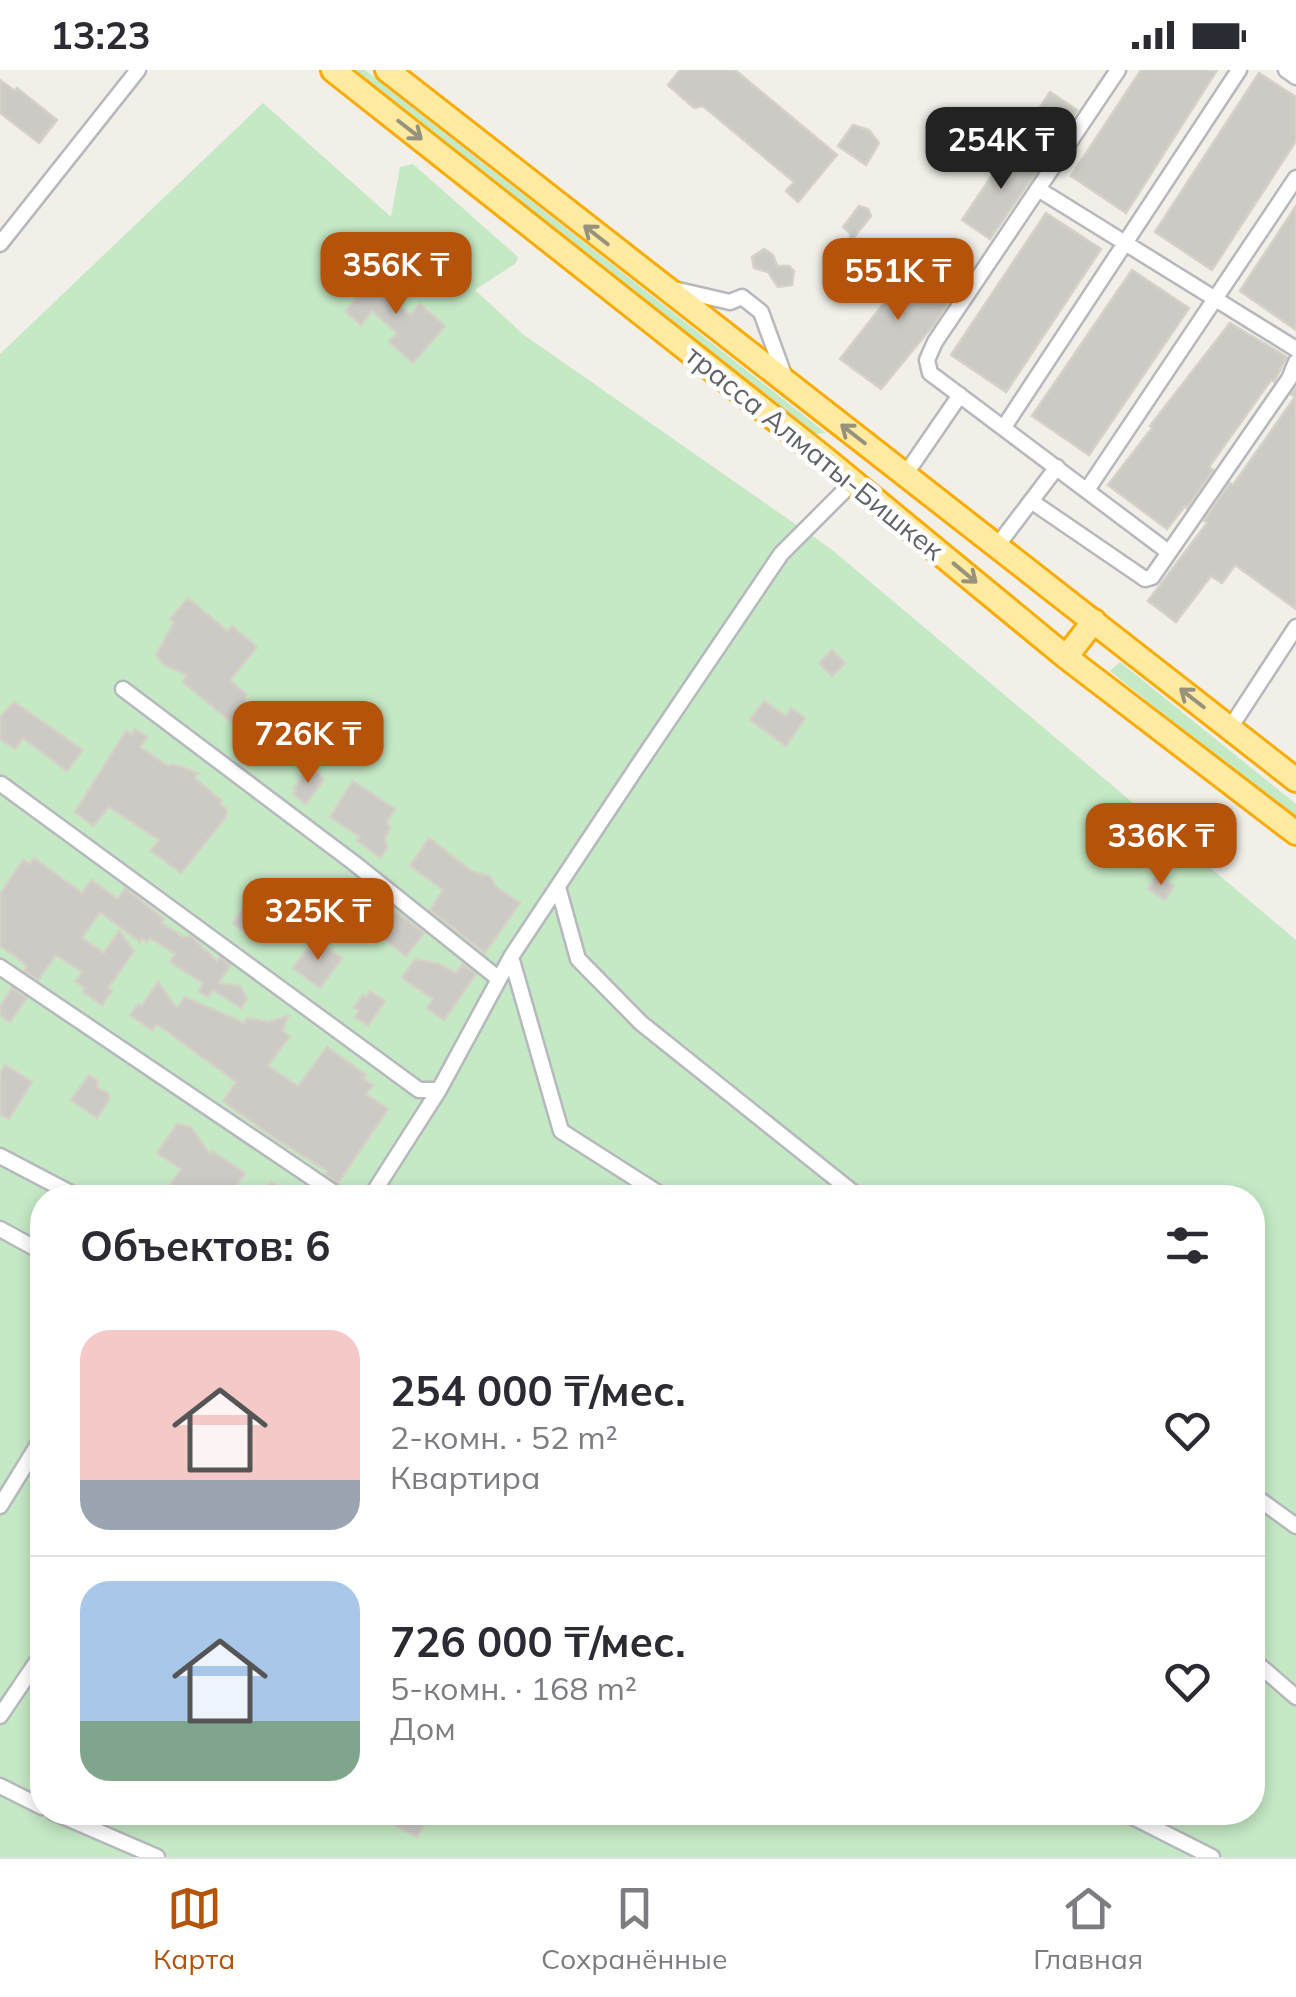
<!DOCTYPE html>
<html lang="ru">
<meta charset="utf-8">
<style>
:root{--surface:#fff;--page:#f7f7f7;--text:#2b2b33;--muted:#7c7c81;--line:#e1e1e2;--accent:#b45309}
body{margin:0;font-family:Mulish,sans-serif;background:var(--page);color:var(--text);height:100vh;display:flex;flex-direction:column;font-size:38px;white-space:nowrap}
*{box-sizing:border-box;margin:0}
p{font-size:32px;color:var(--muted)}
.icon{flex:none;width:55px;height:55px;fill:none;stroke:currentColor;stroke-width:2;stroke-linecap:round;stroke-linejoin:round}
.map{position:relative;flex:1;overflow:hidden}
.details{position:absolute;left:30px;top:1115px;width:1235px;height:640px;display:flex;flex-direction:column;background:var(--surface);border-radius:40px;box-shadow:0 5px 15px #0003}
.details>*{flex:none}
.price{position:absolute;translate:-50% -85px;padding:0 22px;border-radius:20px;background:var(--accent);color:#fff;font-size:32px;line-height:65px;filter:drop-shadow(0 2px 5px #0008)}
.price::after{content:'';position:absolute;left:50%;top:60px;width:30px;height:22px;margin-left:-15px;background:inherit;clip-path:polygon(0 0,100% 0,50% 100%)}
.price.current{background:#222;color:#fff}
ul{padding:0;list-style:none}
li{display:flex;align-items:center;gap:30px;height:250px;padding:0 50px}
li+li{border-top:2px solid var(--line)}
li span{display:grid;place-items:center;flex:none;width:280px;height:200px;border-radius:30px;color:#555}
li>.icon{margin-inline-start:auto}
span .icon{width:120px;height:120px;fill:#fffc;stroke-width:1}
li b{font-size:42px}
h2{display:flex;justify-content:space-between;align-items:center;height:120px;padding:0 50px;font-size:42px}
.status{display:flex;justify-content:space-between;align-items:center;height:70px;padding:0 50px;background:var(--surface);direction:ltr}
.status svg{height:28px;fill:currentColor}
.dock{display:flex;justify-content:space-around;align-items:center;height:140px;border-top:2px solid var(--line);background:var(--surface);font-size:28px;color:var(--muted)}
.dock a{display:grid;justify-items:center;gap:5px}
.dock .current{color:var(--accent)}
.map>svg:first-child{display:block}
</style>
<div class="status"><b>13:23</b><svg viewBox="0 0 49 12"><path d="M0 12V9h3v3zM5 12V6h3v6zM10 12V3h3v9zM15 12V0h3v12zM26 1h20v11H26zM47 4h2v5h-2z"/></svg></div>
<div class="map">
<svg width="1296" height="1787" viewBox="0 0 1296 1787">
<rect width="100%" height="100%" fill="#f1efe8"/>
<!-- grass -->
<path fill="#c5e8c5" fill-rule="evenodd" d="M347,0H365L826,363L813,364Z
M263,33L391,147L400,97L413,94L518,187L516,193L475,220L524,265L831,479L1296,870V1787H0V284ZM42,1128H1252V1742H42Z
M1120,592L1296,734V751L1110,601Z"/>
<!-- building -->
<path fill="#cccac5" stroke="#d6d1c6" stroke-width="2.5" d="M680,0H735L837,85L798,132L786,121L794,112L703,36L694,38L668,15Z
M1141,0H1217L1126,143L1071,106Z
M1259,3L1296,27V71L1212,200L1155,162Z
M0,10L15,21L17,18L57,50L39,73L0,43Z
M1050,22L1077,40L1055,72L1029,54Z
M853,55L869,60L879,73L866,95L838,76Z
M1012,76L1041,95L990,169L962,150Z
M859,136L868,139L871,146L850,172V163L843,157Z
M1296,136V260L1240,221Z
M1046,143L1101,179L1006,322L951,285Z
M764,179L773,185L777,196H789L794,201L792,215L778,217L768,202L754,198L752,187Z
M895,186L921,208L927,199L953,215L950,220L954,222L936,252L881,319L840,289L899,214L883,201Z
M381,199L397,213L387,226L410,245L420,234L445,256L413,293L389,272L397,263L372,241L361,255L345,241Z
M1132,200L1189,238L1089,385L1032,346Z
M1230,253L1287,287L1274,312L1271,310L1209,397L1213,400L1187,438L1185,436L1167,459L1108,415L1152,358L1150,356Z
M1296,318V539L1235,495L1222,513L1211,506L1176,552L1148,531L1207,453L1204,451L1230,413L1233,415L1295,327L1291,324Z
M188,528L227,561L232,556L257,577L230,610L246,624L245,635L231,652L183,612L187,605L164,595L156,585L174,552L170,549Z
M832,580L845,593L832,606L819,593Z
M764,631L786,646L791,638L805,648L786,676L750,650Z
M14,632L83,680L67,701L23,668L15,679L0,669V647Z
M135,659L147,667L140,677L168,696L173,694L198,703L194,708L222,731L220,734L227,740L225,748L181,803L151,781L159,770L109,737L93,756L75,742L126,661L132,665Z
M315,699L323,710L306,734L293,724L296,720L294,718L305,702Z
M353,711L395,739L387,751L390,759L385,767L387,778L380,788L357,770L360,767L330,747Z
M429,768L473,802L490,806L496,817L520,833L485,883L430,840L443,820L410,796Z
M34,788L82,823L91,810L118,829L125,818L164,849L161,853L184,867L191,866L217,891L220,887L231,895L218,913L240,916L247,929L241,938L213,920L208,927L199,921L203,913L170,892L175,884L150,868L147,872L142,868L140,872L100,842L82,868L104,883L119,861L134,881L108,918L112,921L102,935L83,922L85,918L75,911L82,902L56,885L38,910L24,901L27,896L15,886L0,876V824L23,790L30,794Z
M1157,805L1174,816L1165,830L1148,819Z
M328,815L336,822L340,819L346,825L347,831L365,844L376,827L424,863L406,886L370,858L353,862L356,857L353,853L339,851L324,869L299,850Z
M250,827L276,844L259,871L233,854Z
M315,868L342,888L320,918L293,898Z
M415,889L439,894L456,903L463,894L476,904L444,950L427,938L433,929L402,908Z
M158,912L177,938L185,927L244,953L247,948L269,952L288,946L282,961L290,966L268,996L298,1016L327,977L366,1005L363,1009L373,1015L366,1024L388,1039L338,1113L325,1104L327,1101L271,1066L223,1031L236,1012L157,954L152,960L130,945L138,934L142,936Z
M12,918L27,928L10,952L0,945V936Z
M370,921L385,931L368,956L355,947L359,941L354,937L363,925L366,927Z
M5,995L32,1012L9,1049L0,1044V1003Z
M89,1005L98,1011L97,1017L109,1024V1030L97,1048L71,1030Z
M177,1054L191,1057L210,1084L212,1081L245,1103L228,1128H161L181,1099L157,1083Z
M271,1112L294,1128H260Z
M370,1742H430L417,1767Z"/>
<g fill="none" stroke-linecap="round" stroke-linejoin="round">
<!-- minor casing -->
<g stroke="#b5b8bc" stroke-width="19">
<path id="minor" d="M1118,0L935,272L927,290L930,303L1167,481
M1286,0L1296,7
M1038,119L1296,279
M0,174L138,0
M678,220L730,232L742,227L761,242L784,305
M1004,357L1239,0
M905,405L960,325
M1087,420L1296,108
M1031,431L1145,509L1152,507L1289,309L1296,292
M997,476L1057,397
M123,619L354,793L499,909
M1230,658L1296,557
M1,714L419,1020H439
M558,817L578,889L641,953L860,1128
M511,887L561,1061L666,1128
M0,897L342,1128
M0,1086L80,1128
M370,1128L439,1020L511,887L637,697L781,484L854,411
M0,1159L42,1182
M1252,1424L1296,1456
M0,1436L42,1368
M1252,1589L1296,1627
M0,1646L42,1584
M0,1716L42,1737
M53,1742L157,1787
M1123,1742L1212,1787"/>
</g>
<!-- trunk casing -->
<g stroke="#f9ab00" stroke-width="28">
<path id="trunk" d="M333,0L823,387L1066,587L1296,763
M387,0L1296,710
M1066,587L1094,551"/>
</g>
<!-- minor -->
<use href="#minor" stroke="#fff" stroke-width="14"/>
<!-- trunk -->
<use href="#trunk" stroke="#feeaa1" stroke-width="22"/>
</g>
<!-- one-way arrows -->
<defs><path id="oneway-shaft" d="M-6 0H5M1.5-3L5.5 0L1.5 3" fill="none" stroke-width="1.6" stroke-linecap="round" stroke-linejoin="round" transform="scale(2.5)"/></defs>
<g stroke="#97927c">
<use href="#oneway-shaft" transform="translate(410 60) rotate(38)"/>
<use href="#oneway-shaft" transform="translate(596 165) rotate(-142)"/>
<use href="#oneway-shaft" transform="translate(853 364) rotate(-142)"/>
<use href="#oneway-shaft" transform="translate(965 503) rotate(40)"/>
<use href="#oneway-shaft" transform="translate(1192 628) rotate(-142)"/>
</g>
<g text-anchor="middle" dominant-baseline="central" stroke-width="9" stroke-linejoin="round" paint-order="stroke">
<!-- street labels -->
<g font-size="28" fill="#5f6368" stroke="#fff">
<text transform="translate(815 382) rotate(39)">трасса Алматы-Бишкек</text>
</g>
</g>
</svg>
<b class="price current" style="left:1001px;top:122px">254K ₸</b>
<b class="price" style="left:396px;top:247px">356K ₸</b>
<b class="price" style="left:898px;top:253px">551K ₸</b>
<b class="price" style="left:308px;top:716px">726K ₸</b>
<b class="price" style="left:1161px;top:818px">336K ₸</b>
<b class="price" style="left:318px;top:893px">325K ₸</b>
<section class="details">
<h2>Объектов: 6<svg class="icon" aria-label="filters" viewBox="0 0 24 24"><path d="M4 7h16M4 17h16"/><circle cx="9" cy="7" r="2"/><circle cx="15" cy="17" r="2"/></svg></h2>
<ul>
<li><span style="background:linear-gradient(#f6c9c9 75%,#9aa5b1 0)"><svg class="icon" aria-label="home" viewBox="0 0 24 24"><path d="M3 11l9-7 9 7M6 9v11h12V9"/></svg></span><div><b>254 000 ₸/мес.</b><p>2-комн. · 52 m²</p><p>Квартира</p></div><svg class="icon" aria-label="heart" viewBox="0 0 24 24"><path d="M12 20l-8-8c-3-5 5-10 8-4 3-6 11-1 8 4z"/></svg></li>
<li><span style="background:linear-gradient(#a9c7e8 70%,#7fa58c 0)"><svg class="icon" aria-label="home" viewBox="0 0 24 24"><path d="M3 11l9-7 9 7M6 9v11h12V9"/></svg></span><div><b>726 000 ₸/мес.</b><p>5-комн. · 168 m²</p><p>Дом</p></div><svg class="icon" aria-label="heart" viewBox="0 0 24 24"><path d="M12 20l-8-8c-3-5 5-10 8-4 3-6 11-1 8 4z"/></svg></li>
</ul>
</section>
</div>
<nav class="dock">
<a class="current"><svg class="icon" aria-label="map" viewBox="0 0 24 24"><path d="M3 6l6-2 6 2 6-2v14l-6 2-6-2-6 2zM9 4v14M15 6v14"/></svg>Карта</a>
<a><svg class="icon" aria-label="saved" viewBox="0 0 24 24"><path d="M7 4h10v16l-5-4-5 4z"/></svg>Сохранённые</a>
<a><svg class="icon" aria-label="home" viewBox="0 0 24 24"><path d="M3 11l9-7 9 7M6 9v11h12V9"/></svg>Главная</a>
</nav>
